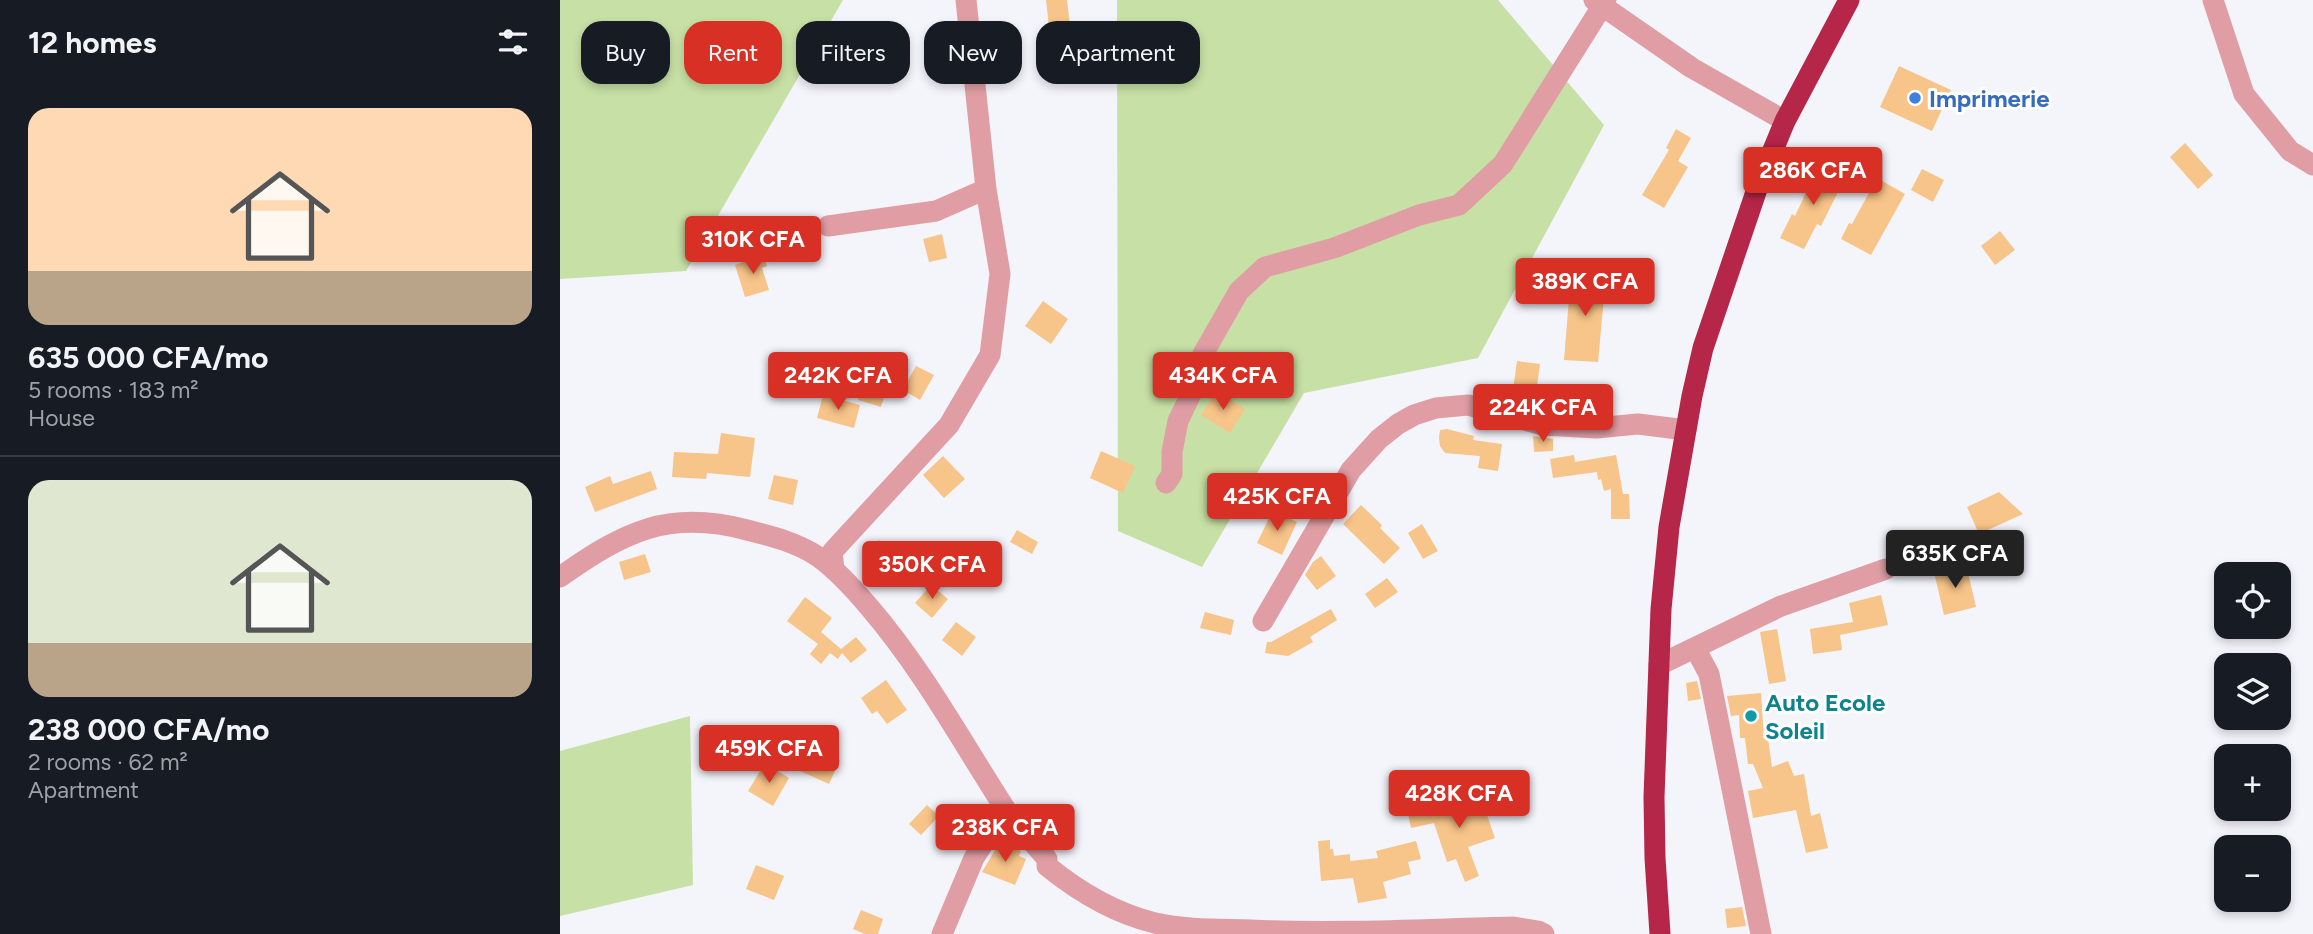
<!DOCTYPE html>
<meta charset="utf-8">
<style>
:root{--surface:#171b24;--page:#20242c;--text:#f1f3f6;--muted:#9ea1a6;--line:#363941;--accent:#d93025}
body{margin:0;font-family:Figtree,sans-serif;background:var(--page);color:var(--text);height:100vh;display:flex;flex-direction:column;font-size:26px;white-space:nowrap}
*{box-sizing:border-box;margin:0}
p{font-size:23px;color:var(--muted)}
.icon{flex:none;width:38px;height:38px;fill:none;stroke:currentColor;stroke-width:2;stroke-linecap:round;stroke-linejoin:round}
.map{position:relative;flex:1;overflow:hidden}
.side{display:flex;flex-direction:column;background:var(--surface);width:560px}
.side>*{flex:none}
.hud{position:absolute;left:21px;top:21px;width:665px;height:63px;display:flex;gap:14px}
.fabs{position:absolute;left:1654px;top:562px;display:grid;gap:14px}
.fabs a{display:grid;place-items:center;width:77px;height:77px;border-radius:14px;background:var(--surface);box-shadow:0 4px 10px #0003;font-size:35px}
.price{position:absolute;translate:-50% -60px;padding:0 16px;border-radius:7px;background:var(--accent);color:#fff;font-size:23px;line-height:46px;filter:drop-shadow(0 2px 4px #0008)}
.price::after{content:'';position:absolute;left:50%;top:42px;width:21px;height:16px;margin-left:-10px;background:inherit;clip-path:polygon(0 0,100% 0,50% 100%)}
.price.current{background:#222;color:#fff}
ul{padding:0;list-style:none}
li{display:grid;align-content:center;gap:14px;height:371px;padding:0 28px}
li+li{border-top:2px solid var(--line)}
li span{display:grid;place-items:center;height:217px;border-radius:21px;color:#555}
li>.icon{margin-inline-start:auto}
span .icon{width:126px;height:126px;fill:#fffc;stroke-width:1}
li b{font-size:30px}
h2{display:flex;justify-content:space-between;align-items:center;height:84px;padding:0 28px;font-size:30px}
.chip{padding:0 24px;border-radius:21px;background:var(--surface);box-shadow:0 4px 10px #0003;font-size:24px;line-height:63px}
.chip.current{background:var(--accent);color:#fff}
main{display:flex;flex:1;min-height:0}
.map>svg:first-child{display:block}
</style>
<main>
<section class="side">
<h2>12 homes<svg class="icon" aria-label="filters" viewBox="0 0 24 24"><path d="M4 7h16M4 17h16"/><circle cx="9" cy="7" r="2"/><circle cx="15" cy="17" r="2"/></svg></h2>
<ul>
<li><span style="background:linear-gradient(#ffd9b3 75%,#b9a48a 0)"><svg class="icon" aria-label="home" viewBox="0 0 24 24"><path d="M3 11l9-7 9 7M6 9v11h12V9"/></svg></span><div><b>635 000 CFA/mo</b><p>5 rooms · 183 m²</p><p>House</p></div></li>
<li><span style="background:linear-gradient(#dfe7d0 75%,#b9a48a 0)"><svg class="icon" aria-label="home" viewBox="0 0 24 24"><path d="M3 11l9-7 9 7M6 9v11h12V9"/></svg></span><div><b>238 000 CFA/mo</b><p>2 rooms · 62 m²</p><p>Apartment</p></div></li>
</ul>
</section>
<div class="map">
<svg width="1753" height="934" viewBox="0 0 1753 934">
<rect width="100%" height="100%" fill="#f4f4fb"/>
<!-- green -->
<path fill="#c7e0a5" d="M0,0H283L126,271L0,279Z
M557,0H938L1044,125L918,358L744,393L642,567L558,531Z
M130,716L133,885L0,916V751Z"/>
<!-- building -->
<path fill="#f7c489" d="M486,0H507L512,42L491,45Z
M1339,66L1391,90L1372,131L1320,107Z
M1116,129L1131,138L1118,161L1128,167L1104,208L1082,195L1109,150L1106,148Z
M1625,143L1653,175L1638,189L1610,157Z
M1259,165L1285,178L1261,226L1257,224L1244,249L1220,238L1232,214L1235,216Z
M1362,169L1384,180L1373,202L1351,190Z
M1317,178L1345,194L1311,255L1281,239L1289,223L1292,224Z
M1440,231L1455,250L1435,265L1421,246Z
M382,234L387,258L369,262L363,239Z
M203,255L207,266L202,268L209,290L185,297L175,265Z
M1011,274L1046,276L1038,362L1004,360Z
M483,301L508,319L491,344L465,326Z
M957,361L980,364L975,400L952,397Z
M356,366L374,375L360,400L343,390Z
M302,387L325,394L321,407L298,400Z
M656,391L685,409L670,433L641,415Z
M263,395L300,405L294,428L257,418Z
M887,429L914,436L913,440L942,444L938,471L918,468L920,456L885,453L880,446L879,438L880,430Z
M161,433L195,438L190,477L147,473L146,479L112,477L114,452L158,454Z
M973,436L993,439V451L974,452Z
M541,451L575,466L563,493L530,478Z
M1014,455L1015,462L1056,455L1063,494H1069L1070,519H1051V489L1044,491L1041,479L1038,480L1037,472L993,478L990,459Z
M383,456L405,479L384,498L363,475Z
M91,471L97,489L35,512L25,487L50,476L53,484Z
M214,475L238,480L233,505L208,499Z
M1439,492L1463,514L1419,534L1407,507Z
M801,505L822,525L820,528L840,548L824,564L783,524Z
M713,510L737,522L722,555L697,543Z
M862,524L878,551L863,559L848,533Z
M457,530L478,542L472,554L450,542Z
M319,540L336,556L323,570L306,553Z
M85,554L91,572L64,580L59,562Z
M761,556L776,576L757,590L745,575L753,562Z
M1406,564L1416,607L1384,615L1374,572Z
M827,578L838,592L815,608L805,594Z
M371,585L388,599L372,618L355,603Z
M1321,595L1328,625L1280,635L1282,650L1253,654L1250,629L1293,622L1289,603Z
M245,597L272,618L261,632L281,649L296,637L307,650L291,663L282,653L278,659L270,653L261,664L250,654L258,644L227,621Z
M771,609L777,620L750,637L753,642L728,656L705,653L707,642H711Z
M645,612L674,620L671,635L640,628Z
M396,622L416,637L402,656L382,640Z
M1217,629L1226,681L1209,684L1200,632Z
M326,680L347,710L327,724L317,711L312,714L301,698Z
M1137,681L1141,699L1128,701L1126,683Z
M1201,693L1204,739L1208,738L1212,767L1228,761L1234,776L1244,774L1251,816L1260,813L1268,848L1246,853L1236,810L1193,818L1188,791L1203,788L1193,764H1188L1185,738H1180L1179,715L1171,716L1167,696Z
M252,747L280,760L269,784L240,771Z
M205,763L229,778L213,806L188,791Z
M942,798L945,810L927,815L935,838L908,847L919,876L905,882L896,859L887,862L874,823L851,828L847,809L872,803L874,815Z
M367,805L379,816L361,835L349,824Z
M770,840V849H773L774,856L790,854V861L818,858L816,851L856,841L861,859L848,862L851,874L823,882L827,898L798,903L793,878L761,881L758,841Z
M440,842L461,851L459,856L466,859L455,885L422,872Z
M196,865L224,876L214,900L186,889Z
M1182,907L1186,926L1167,928L1165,909Z
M301,910L323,919L318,934H305L293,929Z"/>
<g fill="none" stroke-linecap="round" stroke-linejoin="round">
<!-- minor -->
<path stroke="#e09da4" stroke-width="21" d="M1034,0L1132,68L1225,121
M1653,0L1684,94L1730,151L1753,165
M268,226L376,211L426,189
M606,483L612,474V452L618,421L632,392L643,354L679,291L705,267L774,248L859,215L899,205L943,164L1046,0
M274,570L272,552L389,425L430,355L440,274L426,189L406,0
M0,577C64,532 108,509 187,530C211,536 236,542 257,556C277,570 294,589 310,608C363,670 402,742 446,810C458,827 474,843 487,859V866C519,892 554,913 595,923C626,930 659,929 691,930C778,934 865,929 953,927L978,931L984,934
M703,621L791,470L819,439L838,424L854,415L876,408L908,405L983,425L1036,428L1078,424L1126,430
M1135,648L1149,674L1201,934
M1099,665L1221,606L1326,569
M382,934L414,858L438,820L458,836"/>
<!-- highway -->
<path stroke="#b52649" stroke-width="21" d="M1100,934L1095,858L1094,797L1101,609L1109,527L1132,396L1143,348L1197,189L1225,121L1289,0"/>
</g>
<!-- markers -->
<circle fill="#3f7fe0" stroke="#fff" stroke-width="2.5" cx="1355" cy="98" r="7"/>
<circle fill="#0f9aa8" stroke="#fff" stroke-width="2.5" cx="1191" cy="716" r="7"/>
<g text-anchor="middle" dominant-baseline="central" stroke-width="6" stroke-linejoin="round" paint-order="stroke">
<!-- shop labels -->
<g font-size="24" font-weight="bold" fill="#366cbe" stroke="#fff" text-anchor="start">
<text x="1369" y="98">Imprimerie</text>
</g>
<!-- culture labels -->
<g font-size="24" font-weight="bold" fill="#0d838f" stroke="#fff" text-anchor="start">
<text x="1205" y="702">Auto Ecole<tspan x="1205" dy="28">Soleil</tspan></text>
</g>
</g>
</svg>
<div class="fabs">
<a><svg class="icon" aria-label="locate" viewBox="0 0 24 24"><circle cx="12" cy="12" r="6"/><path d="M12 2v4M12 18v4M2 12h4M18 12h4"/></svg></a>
<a><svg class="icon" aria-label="layers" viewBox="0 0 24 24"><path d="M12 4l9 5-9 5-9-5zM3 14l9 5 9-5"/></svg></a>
<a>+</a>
<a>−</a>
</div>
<b class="price" style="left:1253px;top:207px">286K CFA</b>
<b class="price" style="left:193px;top:276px">310K CFA</b>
<b class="price" style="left:1025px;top:318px">389K CFA</b>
<b class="price" style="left:278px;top:412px">242K CFA</b>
<b class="price" style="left:663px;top:412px">434K CFA</b>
<b class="price" style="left:983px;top:444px">224K CFA</b>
<b class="price" style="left:717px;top:533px">425K CFA</b>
<b class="price current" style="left:1395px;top:590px">635K CFA</b>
<b class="price" style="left:372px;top:601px">350K CFA</b>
<b class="price" style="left:209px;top:785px">459K CFA</b>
<b class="price" style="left:899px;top:830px">428K CFA</b>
<b class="price" style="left:445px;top:864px">238K CFA</b>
<div class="hud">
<a class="chip">Buy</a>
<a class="chip current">Rent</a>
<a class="chip">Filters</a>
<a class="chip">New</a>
<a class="chip">Apartment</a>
</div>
</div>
</main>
